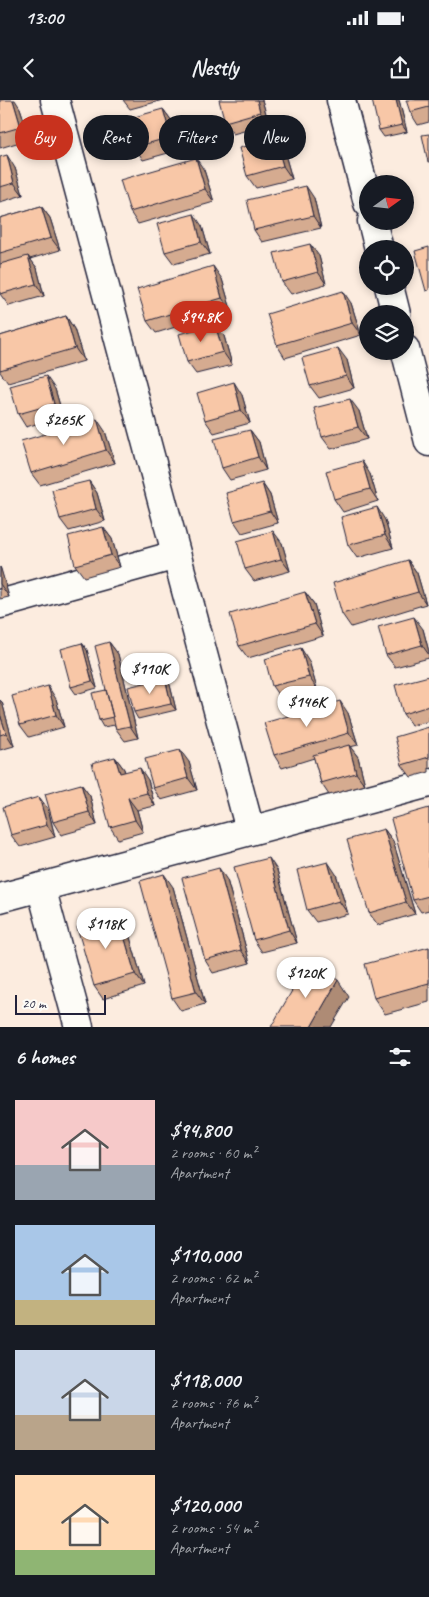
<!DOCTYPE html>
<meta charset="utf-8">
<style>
:root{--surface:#171b24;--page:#20242c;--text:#f1f3f6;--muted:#9ea1a6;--accent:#c8321e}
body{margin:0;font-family:Caveat,sans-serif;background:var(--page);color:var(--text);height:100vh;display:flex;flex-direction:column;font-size:19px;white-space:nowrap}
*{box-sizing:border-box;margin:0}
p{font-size:16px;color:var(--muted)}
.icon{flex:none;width:28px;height:28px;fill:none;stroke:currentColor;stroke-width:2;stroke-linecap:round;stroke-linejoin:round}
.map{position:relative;height:927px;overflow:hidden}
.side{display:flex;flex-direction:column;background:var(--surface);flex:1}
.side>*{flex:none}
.banner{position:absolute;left:15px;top:15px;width:400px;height:45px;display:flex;gap:10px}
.needle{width:32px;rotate:75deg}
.tools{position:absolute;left:359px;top:75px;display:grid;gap:10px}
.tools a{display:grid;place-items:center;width:55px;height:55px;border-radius:50%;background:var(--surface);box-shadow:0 2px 8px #0003;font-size:25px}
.scale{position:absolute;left:15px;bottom:12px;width:91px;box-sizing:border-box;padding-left:5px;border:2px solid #22223b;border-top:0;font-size:14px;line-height:18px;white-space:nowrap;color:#22223b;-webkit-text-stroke:4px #fdfcf7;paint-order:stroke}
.price{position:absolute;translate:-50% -42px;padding:0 11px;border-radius:18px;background:#fff;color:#222;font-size:16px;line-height:32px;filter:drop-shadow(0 1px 2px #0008)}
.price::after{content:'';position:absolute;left:50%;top:30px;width:15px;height:11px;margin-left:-8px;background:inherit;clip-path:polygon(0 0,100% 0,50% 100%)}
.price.selected{background:var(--accent);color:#fff}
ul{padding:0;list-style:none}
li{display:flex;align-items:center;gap:15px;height:125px;padding:0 15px}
li span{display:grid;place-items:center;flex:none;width:140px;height:100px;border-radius:0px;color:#555}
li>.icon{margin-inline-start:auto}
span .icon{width:60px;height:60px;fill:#fffc;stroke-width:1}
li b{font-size:21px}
h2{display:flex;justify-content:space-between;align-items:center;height:60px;padding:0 15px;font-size:21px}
.tag{padding:0 18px;border-radius:22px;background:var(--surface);box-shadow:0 2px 8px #0003;font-size:18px;line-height:45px}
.tag.selected{background:var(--accent);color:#fff}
.status{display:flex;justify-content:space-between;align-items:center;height:35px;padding:0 25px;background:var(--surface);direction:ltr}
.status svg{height:14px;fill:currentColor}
header{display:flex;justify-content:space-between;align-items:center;height:65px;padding:0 15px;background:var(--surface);font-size:22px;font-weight:800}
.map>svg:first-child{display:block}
</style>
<div class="status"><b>13:00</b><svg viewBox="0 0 49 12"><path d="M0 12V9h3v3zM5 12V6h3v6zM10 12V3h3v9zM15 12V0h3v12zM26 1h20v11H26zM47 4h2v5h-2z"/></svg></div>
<header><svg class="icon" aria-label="back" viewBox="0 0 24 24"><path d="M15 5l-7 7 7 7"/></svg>Nestly<svg class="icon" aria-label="share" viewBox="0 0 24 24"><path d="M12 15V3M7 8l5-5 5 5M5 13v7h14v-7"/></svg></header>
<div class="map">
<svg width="429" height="927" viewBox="0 0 429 927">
<rect width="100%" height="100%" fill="#fcecdf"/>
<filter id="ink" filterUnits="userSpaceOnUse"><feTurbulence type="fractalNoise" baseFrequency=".02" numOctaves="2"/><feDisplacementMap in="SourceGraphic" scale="10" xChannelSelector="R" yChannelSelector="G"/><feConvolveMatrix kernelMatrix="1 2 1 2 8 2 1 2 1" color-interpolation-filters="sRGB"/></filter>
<g filter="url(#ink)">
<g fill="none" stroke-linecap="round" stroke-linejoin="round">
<!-- minor casing -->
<g stroke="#22223b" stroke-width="31">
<path id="minor" d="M55,0L250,730
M341,0L368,103
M372,121L379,149
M389,186L396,214
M405,249L429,342
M0,504L176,455
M41,787L79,927
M0,798L429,683"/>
</g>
<!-- minor -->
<use href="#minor" stroke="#fdfcf7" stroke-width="28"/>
</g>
<!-- wall -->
<path fill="#d5ab90" stroke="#22223b" d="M0,0L20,8L30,39L0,48Z
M123,0H163L130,9Z
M262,0L269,24L233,34L225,22Z
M399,0L407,32L384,37L379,30Z
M429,0V22L418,25L410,12Z
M163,9L172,21L179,50L143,60L135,47Z
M284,51L292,79L256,88L247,76Z
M0,57L15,68L23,95L0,102Z
M204,70L214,102L138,124L130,112Z
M314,98L321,128L262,142L254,130Z
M41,106L50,118L60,150L30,159L37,168L44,196L9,206L0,194V118Z
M202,126L210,154L174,164L165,152Z
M319,156L326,184L291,194L282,182Z
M222,179L231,210L156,233L147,221Z
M351,203L361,235L285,258L277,245Z
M66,216L74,229L84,261L8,283L0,272V236Z
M224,236L232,265L196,274L187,262Z
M347,260L354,288L319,298L310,286Z
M55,289L63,316L26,327L18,314Z
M242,295L250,323L214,333L205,320Z
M359,311L367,339L331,349L322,337Z
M250,330L259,342L266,370L230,380L222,368Z
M105,331L115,363L40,385L31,373Z
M370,374L378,401L343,412L334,399Z
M89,381L97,393L105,421L69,431L60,419Z
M262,383L270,395L278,423L242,433L234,421Z
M385,420L393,448L357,458L348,445Z
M103,427L112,439L120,467L84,477L75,465Z
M282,443L290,471L254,481L245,469Z
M408,460L417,473L426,504L351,527L342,514Z
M0,467L9,497L0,499Z
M305,492L314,504L323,536L248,558L239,546Z
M423,529L429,552V558L395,567L386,555Z
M109,542L118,554L138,638L125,641L116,629L115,625L103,627L99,620L106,590Z
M82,543L87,550L97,588L76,594L71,587Z
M309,561L317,589L281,599L272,586Z
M429,576V621L412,626L403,614Z
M170,585L176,610L138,619L134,612Z
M56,599L64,627L29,637L20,625Z
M0,600L2,602L14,646L0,650Z
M348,613L358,645L350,647L358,657L365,685L329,695L321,683L314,658L282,668L274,655Z
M429,627V672L411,677L402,665Z
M115,657L124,669L125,672L148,680L155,706L137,710L143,732L118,739L110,727Z
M189,662L197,690L161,700L153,688Z
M81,684L90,696L97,725L61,735L53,722Z
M39,697L48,709L55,737L20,747L11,735Z
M429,708V810L421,812L413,800Z
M384,729L393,741L415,814L378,825L369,813Z
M277,770L297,843L262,852L254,840Z
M336,774L348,814L316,822L307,810Z
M227,780L250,863L213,873L205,860Z
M173,787L205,904L181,911L172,898Z
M118,815L127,827L144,886L103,899L94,886Z
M429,847V902L385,914L374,898Z"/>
<!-- shaded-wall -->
<path fill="#ae8b75" stroke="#22223b" d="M13,0H15L20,8L30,39L21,27Z
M257,0H262L269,24L260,12Z
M396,0H399L407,32L402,25Z
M163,9L172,21L179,50L171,37Z
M275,38L284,51L292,79L283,66Z
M7,55L15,68L23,95L14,83Z
M196,58L204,70L214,102L205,89Z
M306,86L314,98L321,128L313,116Z
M41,106L50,118L60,150L51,138Z
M194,114L202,126L210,154L201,142Z
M310,144L319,156L326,184L318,172Z
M28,156L37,168L44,196L36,184Z
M213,166L222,179L231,210L222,198Z
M343,191L351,203L361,235L352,223Z
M66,216L74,229L84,261L75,248Z
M215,224L224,236L232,265L223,252Z
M338,248L347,260L354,288L346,276Z
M46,276L55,289L63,316L54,304Z
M234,282L242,295L250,323L241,310Z
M350,299L359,311L367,339L358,327Z
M97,319L105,331L115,363L106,350Z
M250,330L259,342L266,370L258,357Z
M362,361L370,374L378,401L370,389Z
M89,381L97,393L105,421L96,409Z
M262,383L270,395L278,423L270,411Z
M377,407L385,420L393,448L385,435Z
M103,427L112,439L120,467L111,455Z
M273,431L282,443L290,471L281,459Z
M408,460L417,473L426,504L418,492Z
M0,467L1,469L9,497L0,484Z
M305,492L314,504L323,536L315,524Z
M414,517L423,529L429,552V555L422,545Z
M109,542L118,554L138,638L130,626Z
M82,543L87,550L97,588L92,581Z
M301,548L309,561L317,589L309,577Z
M165,578L170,585L176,610L171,604Z
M48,586L56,599L64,627L56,615Z
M0,600L2,602L14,646L6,633L0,614Z
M340,601L348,613L358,645L349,633Z
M349,645L358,657L365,685L356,673Z
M180,650L189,662L197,690L188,678Z
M115,657L124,669L128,686L120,673Z
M140,668L148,680L155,706L147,693Z
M81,684L90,696L97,725L89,712Z
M39,697L48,709L55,737L47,725Z
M128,698L137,710L143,732L135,720Z
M384,729L393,741L415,814L406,802Z
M269,758L277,770L297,843L289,830Z
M328,762L336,774L348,814L339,801Z
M219,768L227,780L250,863L241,850Z
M164,774L173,787L205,904L196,892Z
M118,815L127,827L144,886L135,874Z
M338,880L349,897L331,927H311Z"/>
<!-- building -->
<path fill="#f8c7a7" stroke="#22223b" d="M0,0H13L21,27L0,33Z
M219,0H257L260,12L225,22Z
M372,0H396L402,25L379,30Z
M406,0H429V7L410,12Z
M163,9L171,37L135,47L127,19Z
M429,34V62H428L422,35Z
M275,38L283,66L247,76L239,48Z
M7,55L14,83L0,87V57Z
M196,58L205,89L130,112L120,80Z
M306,86L313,116L254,130L247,100Z
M41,106L51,138L0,153V118Z
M194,114L201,142L165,152L157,124Z
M310,144L318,172L282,182L274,153Z
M429,147V190L426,191L415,151Z
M28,156L36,184L0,194V164Z
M213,166L222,198L147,221L137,189Z
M343,191L352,223L277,245L267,214Z
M66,216L75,248L0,270V236Z
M215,224L223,252L187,262L179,234Z
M338,248L346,276L310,286L302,258Z
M46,276L54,304L18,314L10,286Z
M234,282L241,310L205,320L197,293Z
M350,299L358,327L322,337L314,308Z
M97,319L106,350L31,373L21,341Z
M250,330L258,357L222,368L214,339Z
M362,361L370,389L334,399L326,371Z
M89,381L96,409L60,419L52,390Z
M262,383L270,411L234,421L226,393Z
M377,407L385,435L348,445L341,417Z
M103,427L111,455L75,465L68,436Z
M273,431L281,459L245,469L237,441Z
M408,460L418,492L342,514L333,483Z
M305,492L315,524L239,546L230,514Z
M414,517L422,545L386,555L378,527Z
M109,542L130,626L116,629L95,546Z
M82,543L92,581L71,587L61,549Z
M301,548L309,577L272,586L265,559Z
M429,576V606L403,614L395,585Z
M165,578L171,604L134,612L128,587Z
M48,586L56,615L20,625L12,596Z
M106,590L113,617L99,620L92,593Z
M340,601L349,633L274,655L264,623Z
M0,614L6,633L0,635Z
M429,627V657L402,665L395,637Z
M349,645L356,673L321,683L313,655Z
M180,650L188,678L153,688L145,659Z
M115,657L120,673L140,668L147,693L128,698L135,720L110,727L92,663Z
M81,684L89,712L53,722L45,694Z
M39,697L47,725L11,735L3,707Z
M429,708V796L413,800L391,719Z
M384,729L406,802L369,813L347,740Z
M269,758L289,830L254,840L234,767Z
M328,762L339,801L307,810L297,770Z
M219,768L241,850L205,860L182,778Z
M164,774L196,892L172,898L140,781Z
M118,815L135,874L94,886L77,827Z
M429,847V883L374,898L365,864Z
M308,863L338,880L311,927H271Z"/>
</g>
</svg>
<div class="tools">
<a><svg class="needle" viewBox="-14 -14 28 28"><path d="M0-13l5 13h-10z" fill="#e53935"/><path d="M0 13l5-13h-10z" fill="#9ea1a6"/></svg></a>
<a><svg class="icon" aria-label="locate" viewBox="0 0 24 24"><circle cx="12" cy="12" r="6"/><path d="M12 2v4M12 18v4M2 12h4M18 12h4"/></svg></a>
<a><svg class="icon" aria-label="layers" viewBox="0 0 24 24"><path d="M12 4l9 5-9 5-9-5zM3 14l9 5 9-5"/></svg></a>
</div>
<div class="scale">20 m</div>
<b class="price selected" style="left:201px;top:243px">$94.8K</b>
<b class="price" style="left:64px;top:346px">$265K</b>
<b class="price" style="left:150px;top:595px">$110K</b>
<b class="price" style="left:307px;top:628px">$146K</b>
<b class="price" style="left:106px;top:850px">$118K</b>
<b class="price" style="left:306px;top:899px">$120K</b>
<div class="banner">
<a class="tag selected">Buy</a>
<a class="tag">Rent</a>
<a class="tag">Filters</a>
<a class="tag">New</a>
</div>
</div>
<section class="side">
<h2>6 homes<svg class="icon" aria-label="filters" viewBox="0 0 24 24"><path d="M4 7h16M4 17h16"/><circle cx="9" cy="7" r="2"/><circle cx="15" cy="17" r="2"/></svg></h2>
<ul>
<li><span style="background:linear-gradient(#f6c9c9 65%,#9aa5b1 0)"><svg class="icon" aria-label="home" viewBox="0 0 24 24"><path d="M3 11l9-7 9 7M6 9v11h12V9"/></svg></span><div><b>$94,800</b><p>2 rooms · 60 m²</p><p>Apartment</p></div></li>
<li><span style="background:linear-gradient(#a9c7e8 75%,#c2b280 0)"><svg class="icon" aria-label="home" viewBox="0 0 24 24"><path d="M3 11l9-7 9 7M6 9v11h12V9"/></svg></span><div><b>$110,000</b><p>2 rooms · 62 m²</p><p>Apartment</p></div></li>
<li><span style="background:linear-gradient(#c9d6e8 65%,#b9a48a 0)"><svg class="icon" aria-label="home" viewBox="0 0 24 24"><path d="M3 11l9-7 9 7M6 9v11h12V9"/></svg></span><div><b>$118,000</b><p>2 rooms · 76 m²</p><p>Apartment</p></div></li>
<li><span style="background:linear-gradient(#ffd9b3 75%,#8fb573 0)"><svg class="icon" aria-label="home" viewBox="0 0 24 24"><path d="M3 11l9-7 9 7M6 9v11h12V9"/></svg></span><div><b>$120,000</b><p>2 rooms · 54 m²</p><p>Apartment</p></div></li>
</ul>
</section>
